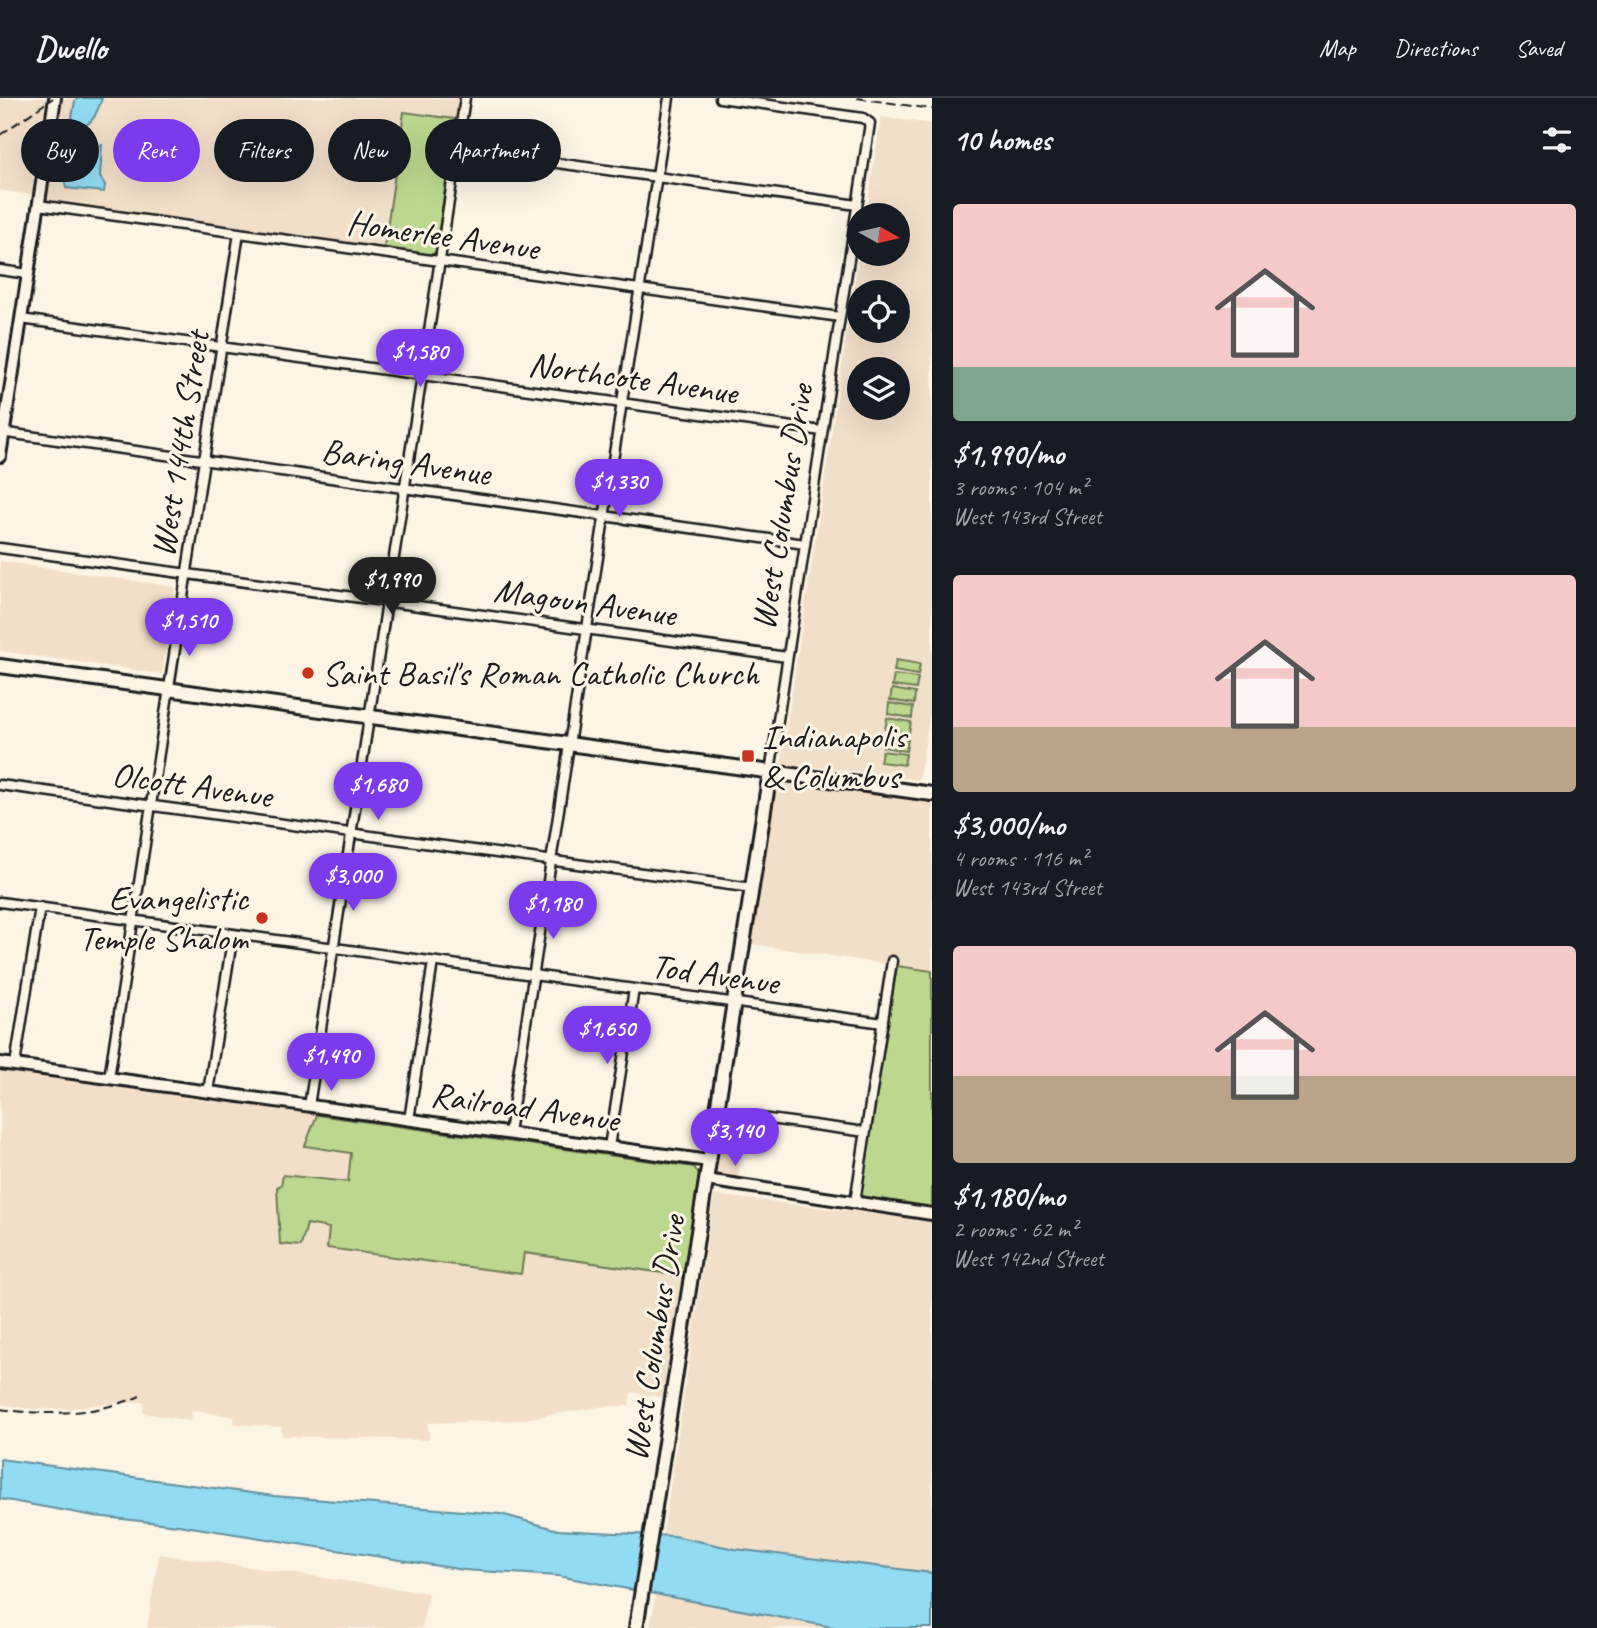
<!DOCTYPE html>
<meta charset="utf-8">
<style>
:root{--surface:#171b24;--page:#242831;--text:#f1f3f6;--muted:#9ea1a6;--line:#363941;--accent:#7c3aed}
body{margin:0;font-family:Caveat,sans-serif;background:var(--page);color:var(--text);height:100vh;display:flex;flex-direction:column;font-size:26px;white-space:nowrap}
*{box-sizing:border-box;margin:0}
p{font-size:23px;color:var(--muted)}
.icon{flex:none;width:38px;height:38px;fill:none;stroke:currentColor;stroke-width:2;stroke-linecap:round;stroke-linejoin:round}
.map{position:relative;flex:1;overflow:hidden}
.drawer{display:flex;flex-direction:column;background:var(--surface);width:665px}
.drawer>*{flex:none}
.guide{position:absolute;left:21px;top:21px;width:665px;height:63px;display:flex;gap:14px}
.needle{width:46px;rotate:98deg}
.fabs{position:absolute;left:847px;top:105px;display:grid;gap:14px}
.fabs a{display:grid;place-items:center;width:63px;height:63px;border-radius:50%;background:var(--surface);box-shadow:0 7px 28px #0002;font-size:35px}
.price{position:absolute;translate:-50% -60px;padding:0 16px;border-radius:24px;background:var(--accent);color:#fff;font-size:23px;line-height:46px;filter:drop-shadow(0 2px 4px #0008)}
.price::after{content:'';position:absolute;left:50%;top:42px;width:21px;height:16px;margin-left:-10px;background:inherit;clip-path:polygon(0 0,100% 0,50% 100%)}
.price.selected{background:#222;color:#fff}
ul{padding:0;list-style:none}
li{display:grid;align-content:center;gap:14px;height:371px;padding:0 21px}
li span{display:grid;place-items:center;height:217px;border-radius:7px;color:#555}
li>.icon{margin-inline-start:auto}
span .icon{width:126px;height:126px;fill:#fffc;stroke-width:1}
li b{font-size:30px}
h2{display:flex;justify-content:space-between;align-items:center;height:84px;padding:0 21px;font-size:30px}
.chip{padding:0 24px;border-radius:32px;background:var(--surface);box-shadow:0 7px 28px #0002;font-size:24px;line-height:63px}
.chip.selected{background:var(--accent);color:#fff}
header{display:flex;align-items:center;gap:42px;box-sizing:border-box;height:98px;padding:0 35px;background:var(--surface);border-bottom:2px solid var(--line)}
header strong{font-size:33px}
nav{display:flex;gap:38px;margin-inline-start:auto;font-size:24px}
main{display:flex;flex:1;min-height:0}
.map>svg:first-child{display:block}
</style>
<header>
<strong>Dwello</strong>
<nav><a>Map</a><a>Directions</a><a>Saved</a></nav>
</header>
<main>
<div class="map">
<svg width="932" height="1530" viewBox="0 0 932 1530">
<rect width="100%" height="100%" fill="#fcf5e5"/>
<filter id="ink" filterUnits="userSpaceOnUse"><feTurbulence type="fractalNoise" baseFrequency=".0143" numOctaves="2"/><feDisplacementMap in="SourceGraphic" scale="14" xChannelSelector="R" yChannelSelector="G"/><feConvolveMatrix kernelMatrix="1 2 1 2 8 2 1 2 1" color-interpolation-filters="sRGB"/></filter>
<g filter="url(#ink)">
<!-- built -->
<path fill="#f2dfca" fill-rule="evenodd" d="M0,0H46L32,97L0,92Z
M65,0H459L455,21L404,14L384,150L46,103L61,2Z
M881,19L932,26V601L919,682L781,665L859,156H898V117H866ZM859,194H898V233H859ZM859,271H898V310H859Z
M0,463L175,489L162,576L0,553Z
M775,682L932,703V873L751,846Z
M0,973L317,1017L305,1048L351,1055L348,1084L281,1087L277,1090L280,1146L306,1126L329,1129L327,1150L521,1176L524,1155L684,1178L665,1300L631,1294L629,1308H606L518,1322L428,1325L429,1342L282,1338V1329L234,1326V1319L192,1312L190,1323L143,1315L144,1304L92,1307L68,1311H31L0,1306Z
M723,1018L747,1022L738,1079L714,1076Z
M714,1097L932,1123V1475L735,1451L663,1437Z
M159,1456L428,1495L422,1530H147Z
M656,1494L836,1528L837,1530H650Z"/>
<!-- green -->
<path fill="#bcd88f" stroke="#6c7a56" stroke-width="2" d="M404,14L455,21L436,153L432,157L384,150Z
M896,562L920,566L918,577L894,573Z
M894,577L918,580L916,591L892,588Z
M892,591L915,595L914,606L890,602Z
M889,605L913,609L912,620L888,616Z
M887,620L911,624L909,635L885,631Z
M884,638L908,642L906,653L883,649Z
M882,653L906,656L904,667L880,664Z
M897,868L932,873V1111L860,1101Z
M317,1017L694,1069L699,1077L684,1178L524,1155L521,1176L327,1150L329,1130L307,1126L301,1148L280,1146L277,1089L281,1087L283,1077L348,1084L351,1055L305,1048Z"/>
<!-- water -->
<path fill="#91dbf3" stroke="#628f9d" stroke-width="2" d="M78,0H102C97,15 93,28 76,30L71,24L75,3Z
M102,47L100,79L105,87L104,94L66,90L64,81L68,58L85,55Z
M0,1361L274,1398L501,1416L558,1432L674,1438L735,1451L932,1475V1530H837L558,1478L464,1472L178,1427L94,1418L0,1401Z"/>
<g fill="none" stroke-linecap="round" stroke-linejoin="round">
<!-- street casing -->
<g stroke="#1c1c1c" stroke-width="13">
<path id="street" d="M720,0L863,20L870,25L770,674
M457,51L857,107
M38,107L840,219
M0,172L28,176
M21,221L822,333
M0,334L805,446
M0,450L787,559
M0,687L752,790
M0,804L883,925
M15,967L40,809
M109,980L239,135
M208,994L233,836
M309,1008L465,0
M717,1014L866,1034
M409,1022L433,864
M509,1035L669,0
M609,1049L634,891
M855,1104L892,863"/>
</g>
<!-- secondary casing -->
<g stroke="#1c1c1c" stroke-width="16">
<path id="secondary" d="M0,358L55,0
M0,965L709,1063
M706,1082L932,1116"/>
</g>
<!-- primary casing -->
<g stroke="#1c1c1c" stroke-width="18">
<path id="primary" d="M0,568L932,696
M636,1530L770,674"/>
</g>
<!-- street -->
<use href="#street" stroke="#fcf5e5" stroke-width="8"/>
<!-- secondary -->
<use href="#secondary" stroke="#fcf5e5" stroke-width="10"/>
<!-- primary -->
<use href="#primary" stroke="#fcf5e5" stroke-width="12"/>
<!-- rail -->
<path stroke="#1c1c1c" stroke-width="2" stroke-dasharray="10 5" stroke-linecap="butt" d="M857,0L932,11
M0,37L53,0
M0,1311C47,1318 96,1317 140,1298"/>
</g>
</g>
<!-- markers -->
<g fill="#c8321e" stroke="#fcf5e5" stroke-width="2.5">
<circle cx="308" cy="575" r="7"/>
<rect x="741" y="651" width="14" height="14" rx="3.5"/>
<circle cx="262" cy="820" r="7"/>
</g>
<g text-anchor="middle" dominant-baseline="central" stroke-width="6" stroke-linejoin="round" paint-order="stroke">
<!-- street labels -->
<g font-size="35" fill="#1c1c1c" stroke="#fcf5e5">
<text transform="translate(443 137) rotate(8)">Homerlee Avenue</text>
<text transform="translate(633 280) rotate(8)">Northcote Avenue</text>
<text transform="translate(180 346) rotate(-81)">West 144th Street</text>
<text transform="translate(406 364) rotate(8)">Baring Avenue</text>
<text transform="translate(782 409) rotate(-81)">West Columbus Drive</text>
<text transform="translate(585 504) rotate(8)">Magoun Avenue</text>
<text transform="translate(192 687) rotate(8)">Olcott Avenue</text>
<text transform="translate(715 876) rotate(8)">Tod Avenue</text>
<text transform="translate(525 1009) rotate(8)">Railroad Avenue</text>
<text transform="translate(654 1240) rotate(-81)">West Columbus Drive</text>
</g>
<!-- poi labels -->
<g font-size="35" fill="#1c1c1c" stroke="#fcf5e5" text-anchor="start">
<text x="322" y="575">Saint Basil's Roman Catholic Church</text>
<text x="762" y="638">Indianapolis<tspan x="762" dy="40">&amp; Columbus</tspan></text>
<text x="248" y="800" text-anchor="end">Evangelistic<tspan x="248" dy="40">Temple Shalom</tspan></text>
</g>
</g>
</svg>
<div class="fabs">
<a><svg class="needle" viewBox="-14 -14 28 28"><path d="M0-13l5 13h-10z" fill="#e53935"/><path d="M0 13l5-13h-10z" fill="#9ea1a6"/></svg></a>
<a><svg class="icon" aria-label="locate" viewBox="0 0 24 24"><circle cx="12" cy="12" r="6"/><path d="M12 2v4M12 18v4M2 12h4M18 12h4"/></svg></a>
<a><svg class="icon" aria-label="layers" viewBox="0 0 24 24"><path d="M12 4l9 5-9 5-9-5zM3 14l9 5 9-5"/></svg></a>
</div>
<b class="price" style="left:420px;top:291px">$1,580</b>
<b class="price" style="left:619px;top:421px">$1,330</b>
<b class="price selected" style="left:392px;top:519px">$1,990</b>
<b class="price" style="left:189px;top:560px">$1,510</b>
<b class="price" style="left:378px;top:724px">$1,680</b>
<b class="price" style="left:353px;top:815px">$3,000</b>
<b class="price" style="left:553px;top:843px">$1,180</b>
<b class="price" style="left:607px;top:968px">$1,650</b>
<b class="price" style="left:331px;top:995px">$1,490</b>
<b class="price" style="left:735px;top:1070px">$3,140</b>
<div class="guide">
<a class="chip">Buy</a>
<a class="chip selected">Rent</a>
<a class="chip">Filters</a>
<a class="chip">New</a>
<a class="chip">Apartment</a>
</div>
</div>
<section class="drawer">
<h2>10 homes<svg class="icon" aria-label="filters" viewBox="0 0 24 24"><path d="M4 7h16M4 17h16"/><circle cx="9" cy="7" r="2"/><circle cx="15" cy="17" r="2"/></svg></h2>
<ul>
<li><span style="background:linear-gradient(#f6c9c9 75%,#7fa58c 0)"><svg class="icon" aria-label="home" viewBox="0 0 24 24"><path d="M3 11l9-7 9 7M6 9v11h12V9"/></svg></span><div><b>$1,990/mo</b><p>3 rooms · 104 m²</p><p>West 143rd Street</p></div></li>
<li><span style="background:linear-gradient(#f6c9c9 70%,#b9a48a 0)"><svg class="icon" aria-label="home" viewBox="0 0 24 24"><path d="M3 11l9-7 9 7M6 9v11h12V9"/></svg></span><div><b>$3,000/mo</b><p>4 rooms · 116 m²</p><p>West 143rd Street</p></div></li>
<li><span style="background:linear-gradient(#f6c9c9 60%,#b9a48a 0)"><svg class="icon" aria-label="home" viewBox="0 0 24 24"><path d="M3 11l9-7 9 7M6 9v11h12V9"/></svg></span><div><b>$1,180/mo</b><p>2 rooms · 62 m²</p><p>West 142nd Street</p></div></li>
</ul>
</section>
</main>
